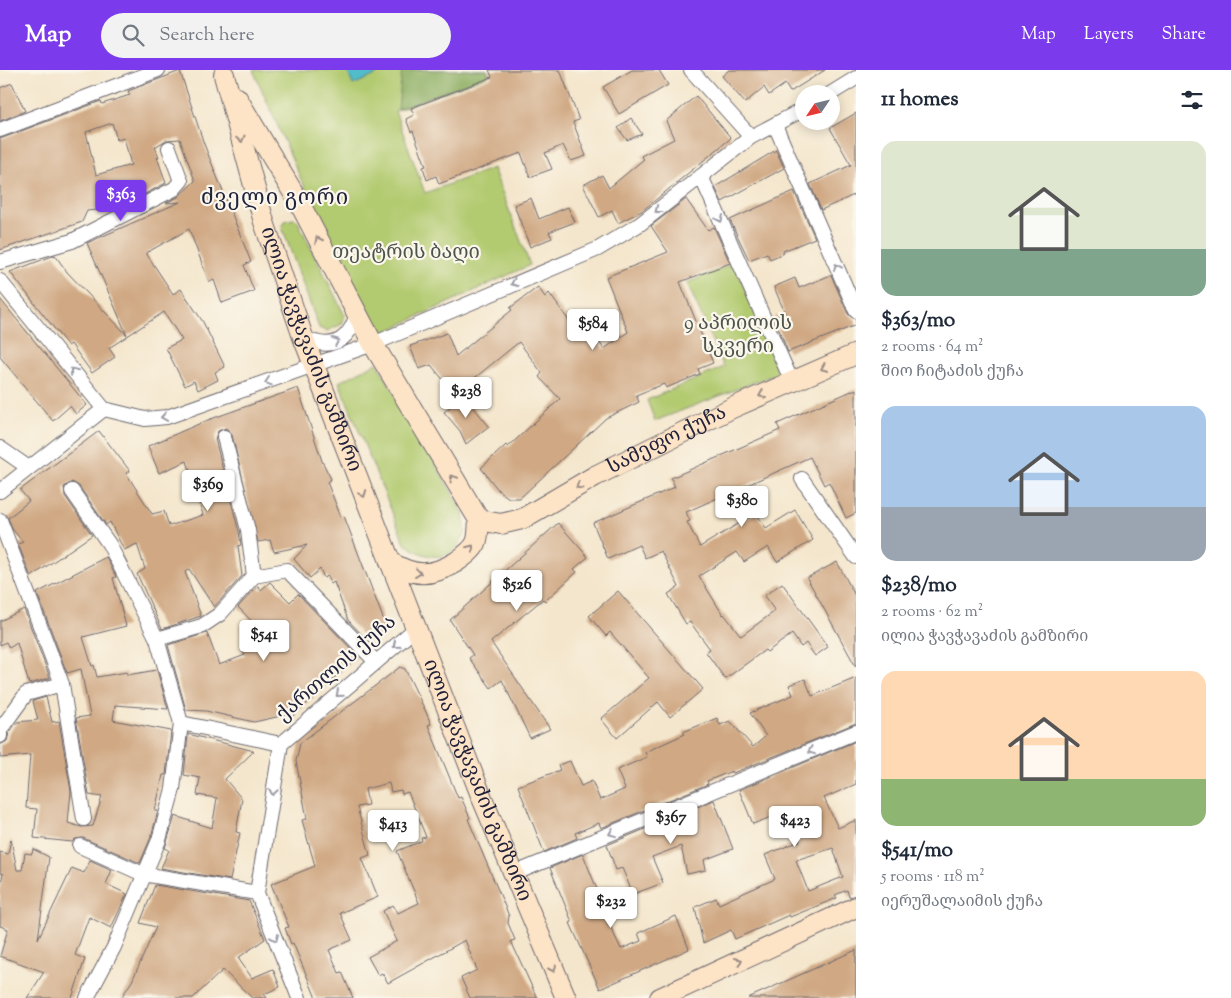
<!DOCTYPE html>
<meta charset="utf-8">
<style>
:root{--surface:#fff;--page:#f2f2f3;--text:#1f2937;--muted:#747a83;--accent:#7c3aed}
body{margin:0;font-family:"Sorts Mill Goudy","Noto Serif Georgian",serif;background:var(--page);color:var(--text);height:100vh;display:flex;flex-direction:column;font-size:19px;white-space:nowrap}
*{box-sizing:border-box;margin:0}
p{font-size:16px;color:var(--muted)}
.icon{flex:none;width:28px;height:28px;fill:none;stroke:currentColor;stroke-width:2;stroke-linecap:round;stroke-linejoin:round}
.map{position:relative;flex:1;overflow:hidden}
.drawer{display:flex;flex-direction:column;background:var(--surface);width:375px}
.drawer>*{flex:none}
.needle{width:32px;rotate:235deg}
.fabs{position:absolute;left:795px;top:15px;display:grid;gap:10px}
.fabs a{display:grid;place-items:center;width:45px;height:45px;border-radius:50%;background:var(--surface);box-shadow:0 2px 12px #0003;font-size:25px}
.price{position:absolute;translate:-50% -42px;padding:0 11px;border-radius:5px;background:#fff;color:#222;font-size:16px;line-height:32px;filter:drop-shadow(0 1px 2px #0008)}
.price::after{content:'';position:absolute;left:50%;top:30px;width:15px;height:11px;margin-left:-8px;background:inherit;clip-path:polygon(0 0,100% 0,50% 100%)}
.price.current{background:var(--accent);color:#fff}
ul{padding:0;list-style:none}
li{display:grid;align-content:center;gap:10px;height:265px;padding:0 25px}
li span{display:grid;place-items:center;height:155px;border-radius:15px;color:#555}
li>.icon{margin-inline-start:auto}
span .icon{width:90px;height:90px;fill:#fffc;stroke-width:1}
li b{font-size:21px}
h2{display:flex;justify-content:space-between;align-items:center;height:60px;padding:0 25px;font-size:21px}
header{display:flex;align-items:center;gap:30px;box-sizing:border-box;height:70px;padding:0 25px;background:var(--accent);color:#fff}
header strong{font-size:24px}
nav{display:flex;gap:28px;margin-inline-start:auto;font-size:18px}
.search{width:350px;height:45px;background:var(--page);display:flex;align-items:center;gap:12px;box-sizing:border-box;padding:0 18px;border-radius:28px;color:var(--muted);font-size:19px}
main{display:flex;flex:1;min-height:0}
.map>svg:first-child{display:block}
</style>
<header>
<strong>Map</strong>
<div class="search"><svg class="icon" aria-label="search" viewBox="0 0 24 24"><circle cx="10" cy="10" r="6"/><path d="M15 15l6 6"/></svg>Search here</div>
<nav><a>Map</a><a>Layers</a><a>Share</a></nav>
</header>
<main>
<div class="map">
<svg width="856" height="928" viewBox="0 0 856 928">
<rect width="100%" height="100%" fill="#fbf7ec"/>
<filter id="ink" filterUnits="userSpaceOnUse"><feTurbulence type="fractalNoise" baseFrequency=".02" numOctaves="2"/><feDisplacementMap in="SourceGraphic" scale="10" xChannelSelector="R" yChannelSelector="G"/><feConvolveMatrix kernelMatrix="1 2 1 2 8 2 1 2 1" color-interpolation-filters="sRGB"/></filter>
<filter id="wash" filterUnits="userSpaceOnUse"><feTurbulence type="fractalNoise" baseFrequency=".0096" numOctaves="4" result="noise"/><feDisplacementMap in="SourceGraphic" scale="20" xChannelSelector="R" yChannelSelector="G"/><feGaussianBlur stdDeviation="1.12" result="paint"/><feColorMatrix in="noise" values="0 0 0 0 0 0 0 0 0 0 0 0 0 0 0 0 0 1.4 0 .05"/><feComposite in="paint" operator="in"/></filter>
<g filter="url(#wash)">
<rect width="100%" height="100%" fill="#f4e6cc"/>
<!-- green -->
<path fill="#b2ca70" stroke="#6a7656" d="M253,0H487L489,5L395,41L425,123L493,98L530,195L376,266L300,107Z
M293,149L297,150L345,246L342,254L327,261L319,258L282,157L285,151Z
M734,193L781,302L655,351L647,330L724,297L687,213Z
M377,293L463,442L466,463C462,468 458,476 454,480C438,493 419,484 405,474L339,312Z"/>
<!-- forest -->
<path fill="#8dae62" stroke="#58684e" d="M402,0H487L489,5L398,39Z"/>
<!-- water -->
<path fill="#51bdca" stroke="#3a7082" d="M347,0H374L376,5L353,15Z"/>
<g id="blocks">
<!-- building -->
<path fill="#d0a984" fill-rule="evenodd" d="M489,0H560L579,50L573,52L586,86L571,91L563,75L545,83L552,99L530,107L521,83L439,114L436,106L427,110L423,97L426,96L413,61L411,62L406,49L414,45L411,38L492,7Z
M632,0H659L668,15L619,44L603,17Z
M729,0H825L790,22L785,14L769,25L764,17L745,33L722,6Z
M180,1L204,74L251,192L244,195L254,221L222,233L214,210L209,212L189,159L146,183L173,224L181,219L203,252L225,297L215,302L218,310L198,320L194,311L185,316L166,278L182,270L164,242L109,278L115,287L92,303L71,274L68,276L10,202L55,185L67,202L127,265L87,173L180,132L166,133L178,127L195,111L180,69L166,70L155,77L159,87H157L166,113L118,138L87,141L82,152L0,180V69L101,31L102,34L130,25L128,21ZM112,53L117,70L124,68L131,95L96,105L86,62Z
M12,13L25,41L0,51V18Z
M696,26L731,68L642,141L618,153L612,140L599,147L583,115L602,105L609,118L644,89L641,86L674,69L666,51Z
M856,43V124L821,140L810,114L851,95L830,58Z
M631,48L642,64L627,70L618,58Z
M776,80L784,98L722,132L715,117Z
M794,121L815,168L783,181L784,183L770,189L767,183L749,190L730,150Z
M531,128L539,149L568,137L575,152L549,162L552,168L530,177L514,135Z
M686,129L708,160L714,157L730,193L680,212L713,293L698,299L700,304L666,318L664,314L636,325L639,332L606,348L520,428H509L499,421L481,398L506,375L508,377L560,329L539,307L542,303L519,272L455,324L431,295L419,299L410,276L447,263L456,286L512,240L510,238L538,217L545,227L549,223L577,262L587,255L604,279L628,262L606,207L668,182L651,156Z
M831,205L848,244L856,250V255L788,282L774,247L785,243L774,217L795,208L799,218Z
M0,229L87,335L76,344L70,336L53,351L0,287Z
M298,318L322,391L331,409L327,412L341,447L344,446L386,556L369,572L348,550L334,512L331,514L328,506L324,508L320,499L310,508L294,489L307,475L274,482L270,470L258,472L232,365L226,358L218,361L215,369L239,462L241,475L238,476L242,506L214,537L189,499L185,502L201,546L162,559L137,504L145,499L137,474L124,480L110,452L106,455L79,416L72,412L64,417L65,426L92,465L31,507L18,474L23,472L13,460L8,448L29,431L20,420L99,361L130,401L126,403L152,444L164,441L169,456L203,445L187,391L159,403L148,376L208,350Z
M856,319V443L846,448L829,412L824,415L810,387L686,442L690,451L687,452L700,477L756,443L766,458L795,440L813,470L777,492L768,477L744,492L737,482L699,506L723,545L724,544L741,566L775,541L764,526L782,513L828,577L815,586L806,573L801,577L792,564L767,582L765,580L725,609L706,582L710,579L690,552L686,554L668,524L679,517L661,481L645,488L639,475L608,489L593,453L675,417L671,408L780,360L777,354Z
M464,326L489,356L466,374L460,361L444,342Z
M558,453L588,487L574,499L577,502L545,531L543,529L491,572L550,659L530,668L502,610L491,618L469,588L473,585L450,550Z
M106,487L116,507L113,508L126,556L83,567L92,596L94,595L97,607L127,602V605L157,600L168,639L115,635L113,650L171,661L166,705H163L155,741H158L151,767L140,793L83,768L75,769L72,772L34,768L37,739L26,738L30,685L0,688V675L7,671L9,663L17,652L38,650L33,631L46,627L52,652L59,651L71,721L68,753L81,757L93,756L102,727L89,725L76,648L90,646L81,599L67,603L37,523Z
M837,492L856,527V597L807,508Z
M270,512L290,532L298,524L358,586L292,647L290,644L254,652L206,641L186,640L168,575L207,563L219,595L245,585L242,580L265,565L238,537L258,516L261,520Z
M618,521L703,619L670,647L658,632L617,668L601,649L649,608L610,562L606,566L589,546Z
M24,539L50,608L29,614L17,573L9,578L6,572L0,575V551Z
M400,597L405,599L425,640L431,654L428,655L458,728L461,727L470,748L468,749L509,846L508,853L515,870L511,871L537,928H470L461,908L477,900L465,870L388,913L382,903L378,905L368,887L397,871L383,841L393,835L398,843L419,833L397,781L422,771L421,768L426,767L408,722L402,724L401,720L391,722L389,713L365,719L368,735L357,737L370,785L362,788L378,827L340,843L352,870L329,880L339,903L342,902L353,928H316L293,873L291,874L285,858L289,857L271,814L315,796L302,750L307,749L296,691L300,673Z
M856,608V653L733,703L732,701L707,711L708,714L601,758L599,753L575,763L577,768L544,782L518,716L560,700L558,695L570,691L581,716L592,711L600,730L625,719L617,700L647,687L645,682L685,664L683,662L717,648L720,655L730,651L753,677L766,666L750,643L793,625L789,615L805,609L812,626Z
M188,664L254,681L225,709L242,729L236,762L240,763L230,810L161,798L169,780L165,778L175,746L212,758L217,728L197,725L200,708L184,705Z
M856,671V714L824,728L838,758L856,750V825L849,827L847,820L835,825L837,828L790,847L789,845L735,869L731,860L703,873L695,837L716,828L719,834L775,809L765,785L800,771L787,741L753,754L739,720ZM833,778L843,807L808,821L796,790Z
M714,730L733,779L704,790L706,800L687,804L681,776L652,787L663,813L633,824L622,798L616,800L607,775Z
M11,769L17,800H22L25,783L32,784L33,779L49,787L38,869L72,798L84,803L90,790L112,800L106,814L127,824L111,858L89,847L75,885L85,889L72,928H27L44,902L0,886L8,859L0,856V815L3,804L0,803V782L8,784Z
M583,784L602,832L599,833L621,879L641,871L638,863L676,846L689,879L600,919L570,853L572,852L550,798Z
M155,815L249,831L265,869L238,888L252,908L273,899L280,917L264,924L267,928H252L223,900L193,928H121L132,911L156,857L140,853Z
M856,880V928H748Z"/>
</g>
</g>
<g filter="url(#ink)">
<use href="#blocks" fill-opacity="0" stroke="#6c676e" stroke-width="1"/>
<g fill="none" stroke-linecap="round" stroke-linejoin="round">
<!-- street casing -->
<g stroke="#6c676e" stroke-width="16">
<path id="street" d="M691,0L751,67
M830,24L856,8
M775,55L856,241
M0,60L158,0
M701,106L792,312
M0,192L72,171L174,119L181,111L169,78
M0,211L104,339
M303,267C330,281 348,273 357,244
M104,339L145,349L167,347L373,274L598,179L640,154L751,67L804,39
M224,367L248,460L254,506L287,500L376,592
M0,378L29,398
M802,409L856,487
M0,421L104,339
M72,421L109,474L157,569L181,653L173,719L159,770L114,877L87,928
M0,450L62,614L84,749
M157,569L202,556L220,544L254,506
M181,653L281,674
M0,666V660L26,624L62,614
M80,776L143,804L257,823
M513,804L856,662
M299,928L257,823L281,674L416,558"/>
</g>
<!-- secondary casing -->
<g stroke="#6c676e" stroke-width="22">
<g id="secondary">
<path id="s1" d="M224,5L264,152L303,267L482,728L566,928"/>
<path d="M237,28L300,134L373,274L479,450C478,457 479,466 476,473C472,481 463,487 456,492C431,507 415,507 390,492"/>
<path id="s2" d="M479,450L501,454L522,449L595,406L732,338L856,284"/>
<path d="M660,928L856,837"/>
</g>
</g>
<!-- street -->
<use href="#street" stroke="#fff" stroke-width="14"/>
<!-- secondary -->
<use href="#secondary" stroke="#fee4c6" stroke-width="20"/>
</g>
<!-- one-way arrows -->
<defs><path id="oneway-chevron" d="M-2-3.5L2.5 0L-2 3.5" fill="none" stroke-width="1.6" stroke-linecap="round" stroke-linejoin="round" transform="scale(1.25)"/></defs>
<g stroke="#9b8d87">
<use href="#oneway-chevron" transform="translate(241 69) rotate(75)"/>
<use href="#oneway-chevron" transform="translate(318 170) rotate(-117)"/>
<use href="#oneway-chevron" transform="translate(824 298) rotate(156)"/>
<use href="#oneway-chevron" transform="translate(762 325) rotate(157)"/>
<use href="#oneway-chevron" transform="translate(453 408) rotate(-122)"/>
<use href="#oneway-chevron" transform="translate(579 416) rotate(148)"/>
<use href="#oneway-chevron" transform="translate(363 424) rotate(69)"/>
<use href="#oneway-chevron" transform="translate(471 478) rotate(-51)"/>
<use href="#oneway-chevron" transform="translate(418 503) rotate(7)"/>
<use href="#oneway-chevron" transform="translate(739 891) rotate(-25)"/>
<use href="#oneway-chevron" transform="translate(553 899) rotate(66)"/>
</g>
<g stroke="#9c9ca7">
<use href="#oneway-chevron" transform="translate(658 140) rotate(142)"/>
<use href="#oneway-chevron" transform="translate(720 149) rotate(66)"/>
<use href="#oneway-chevron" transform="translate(837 197) rotate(-113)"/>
<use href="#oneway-chevron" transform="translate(514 213) rotate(158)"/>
<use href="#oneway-chevron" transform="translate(336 271) rotate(-23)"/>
<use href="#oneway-chevron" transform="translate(73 301) rotate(-129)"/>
<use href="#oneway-chevron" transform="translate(268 312) rotate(161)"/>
<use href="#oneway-chevron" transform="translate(164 347) rotate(171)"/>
<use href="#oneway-chevron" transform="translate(396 575) rotate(139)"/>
<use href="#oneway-chevron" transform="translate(339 624) rotate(139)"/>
<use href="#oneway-chevron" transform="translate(811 681) rotate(158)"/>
<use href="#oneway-chevron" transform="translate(273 722) rotate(99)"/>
<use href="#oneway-chevron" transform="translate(612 763) rotate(158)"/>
<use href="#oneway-chevron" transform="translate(275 868) rotate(68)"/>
</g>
</g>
<g text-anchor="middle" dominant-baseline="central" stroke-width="4.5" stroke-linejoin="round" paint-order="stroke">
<!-- park labels -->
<g font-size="20" fill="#4d544b" stroke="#fbf7ec">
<text x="406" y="183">თეატრის ბაღი</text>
<text x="738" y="254">9 აპრილის<tspan x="738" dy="23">სკვერი</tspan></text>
</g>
<!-- street labels -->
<g font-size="20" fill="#22223b" stroke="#fbf7ec">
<text stroke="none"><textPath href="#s1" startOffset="288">ილია ჭავჭავაძის გამზირი</textPath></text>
<text stroke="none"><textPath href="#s2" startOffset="209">სამეფო ქუჩა</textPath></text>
<text transform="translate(337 599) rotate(-41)">ქართლის ქუჩა</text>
<text stroke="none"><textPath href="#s1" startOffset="750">ილია ჭავჭავაძის გამზირი</textPath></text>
</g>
<!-- quarter labels -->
<g font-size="22" letter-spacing="1" fill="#22223b" stroke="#fbf7ec">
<text x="275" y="129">ძველი გორი</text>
</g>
</g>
</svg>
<div class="fabs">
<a><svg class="needle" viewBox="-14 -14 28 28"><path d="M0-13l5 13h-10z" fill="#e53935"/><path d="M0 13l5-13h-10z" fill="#747a83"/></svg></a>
</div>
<b class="price current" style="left:121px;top:152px">$363</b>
<b class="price" style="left:593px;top:281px">$584</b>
<b class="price" style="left:466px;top:349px">$238</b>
<b class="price" style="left:208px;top:442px">$369</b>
<b class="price" style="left:742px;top:458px">$380</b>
<b class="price" style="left:517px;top:542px">$526</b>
<b class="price" style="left:264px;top:592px">$541</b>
<b class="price" style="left:671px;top:775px">$367</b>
<b class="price" style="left:795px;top:778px">$423</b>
<b class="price" style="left:393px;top:782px">$413</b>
<b class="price" style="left:611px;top:859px">$232</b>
</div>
<section class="drawer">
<h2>11 homes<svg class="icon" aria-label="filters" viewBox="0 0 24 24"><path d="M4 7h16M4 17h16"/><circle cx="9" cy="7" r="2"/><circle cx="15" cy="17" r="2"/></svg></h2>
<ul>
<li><span style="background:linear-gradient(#dfe7d0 70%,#7fa58c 0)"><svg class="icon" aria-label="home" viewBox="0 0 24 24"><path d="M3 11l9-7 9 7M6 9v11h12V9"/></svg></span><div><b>$363/mo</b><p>2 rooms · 64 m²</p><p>შიო ჩიტაძის ქუჩა</p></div></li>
<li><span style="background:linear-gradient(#a9c7e8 65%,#9aa5b1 0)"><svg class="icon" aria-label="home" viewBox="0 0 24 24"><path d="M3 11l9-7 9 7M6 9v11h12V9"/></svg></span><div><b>$238/mo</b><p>2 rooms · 62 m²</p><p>ილია ჭავჭავაძის გამზირი</p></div></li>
<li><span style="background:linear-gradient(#ffd9b3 70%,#8fb573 0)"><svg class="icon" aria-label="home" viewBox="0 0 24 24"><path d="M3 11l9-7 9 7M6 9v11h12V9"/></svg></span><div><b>$541/mo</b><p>5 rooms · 118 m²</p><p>იერუშალაიმის ქუჩა</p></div></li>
</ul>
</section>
</main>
